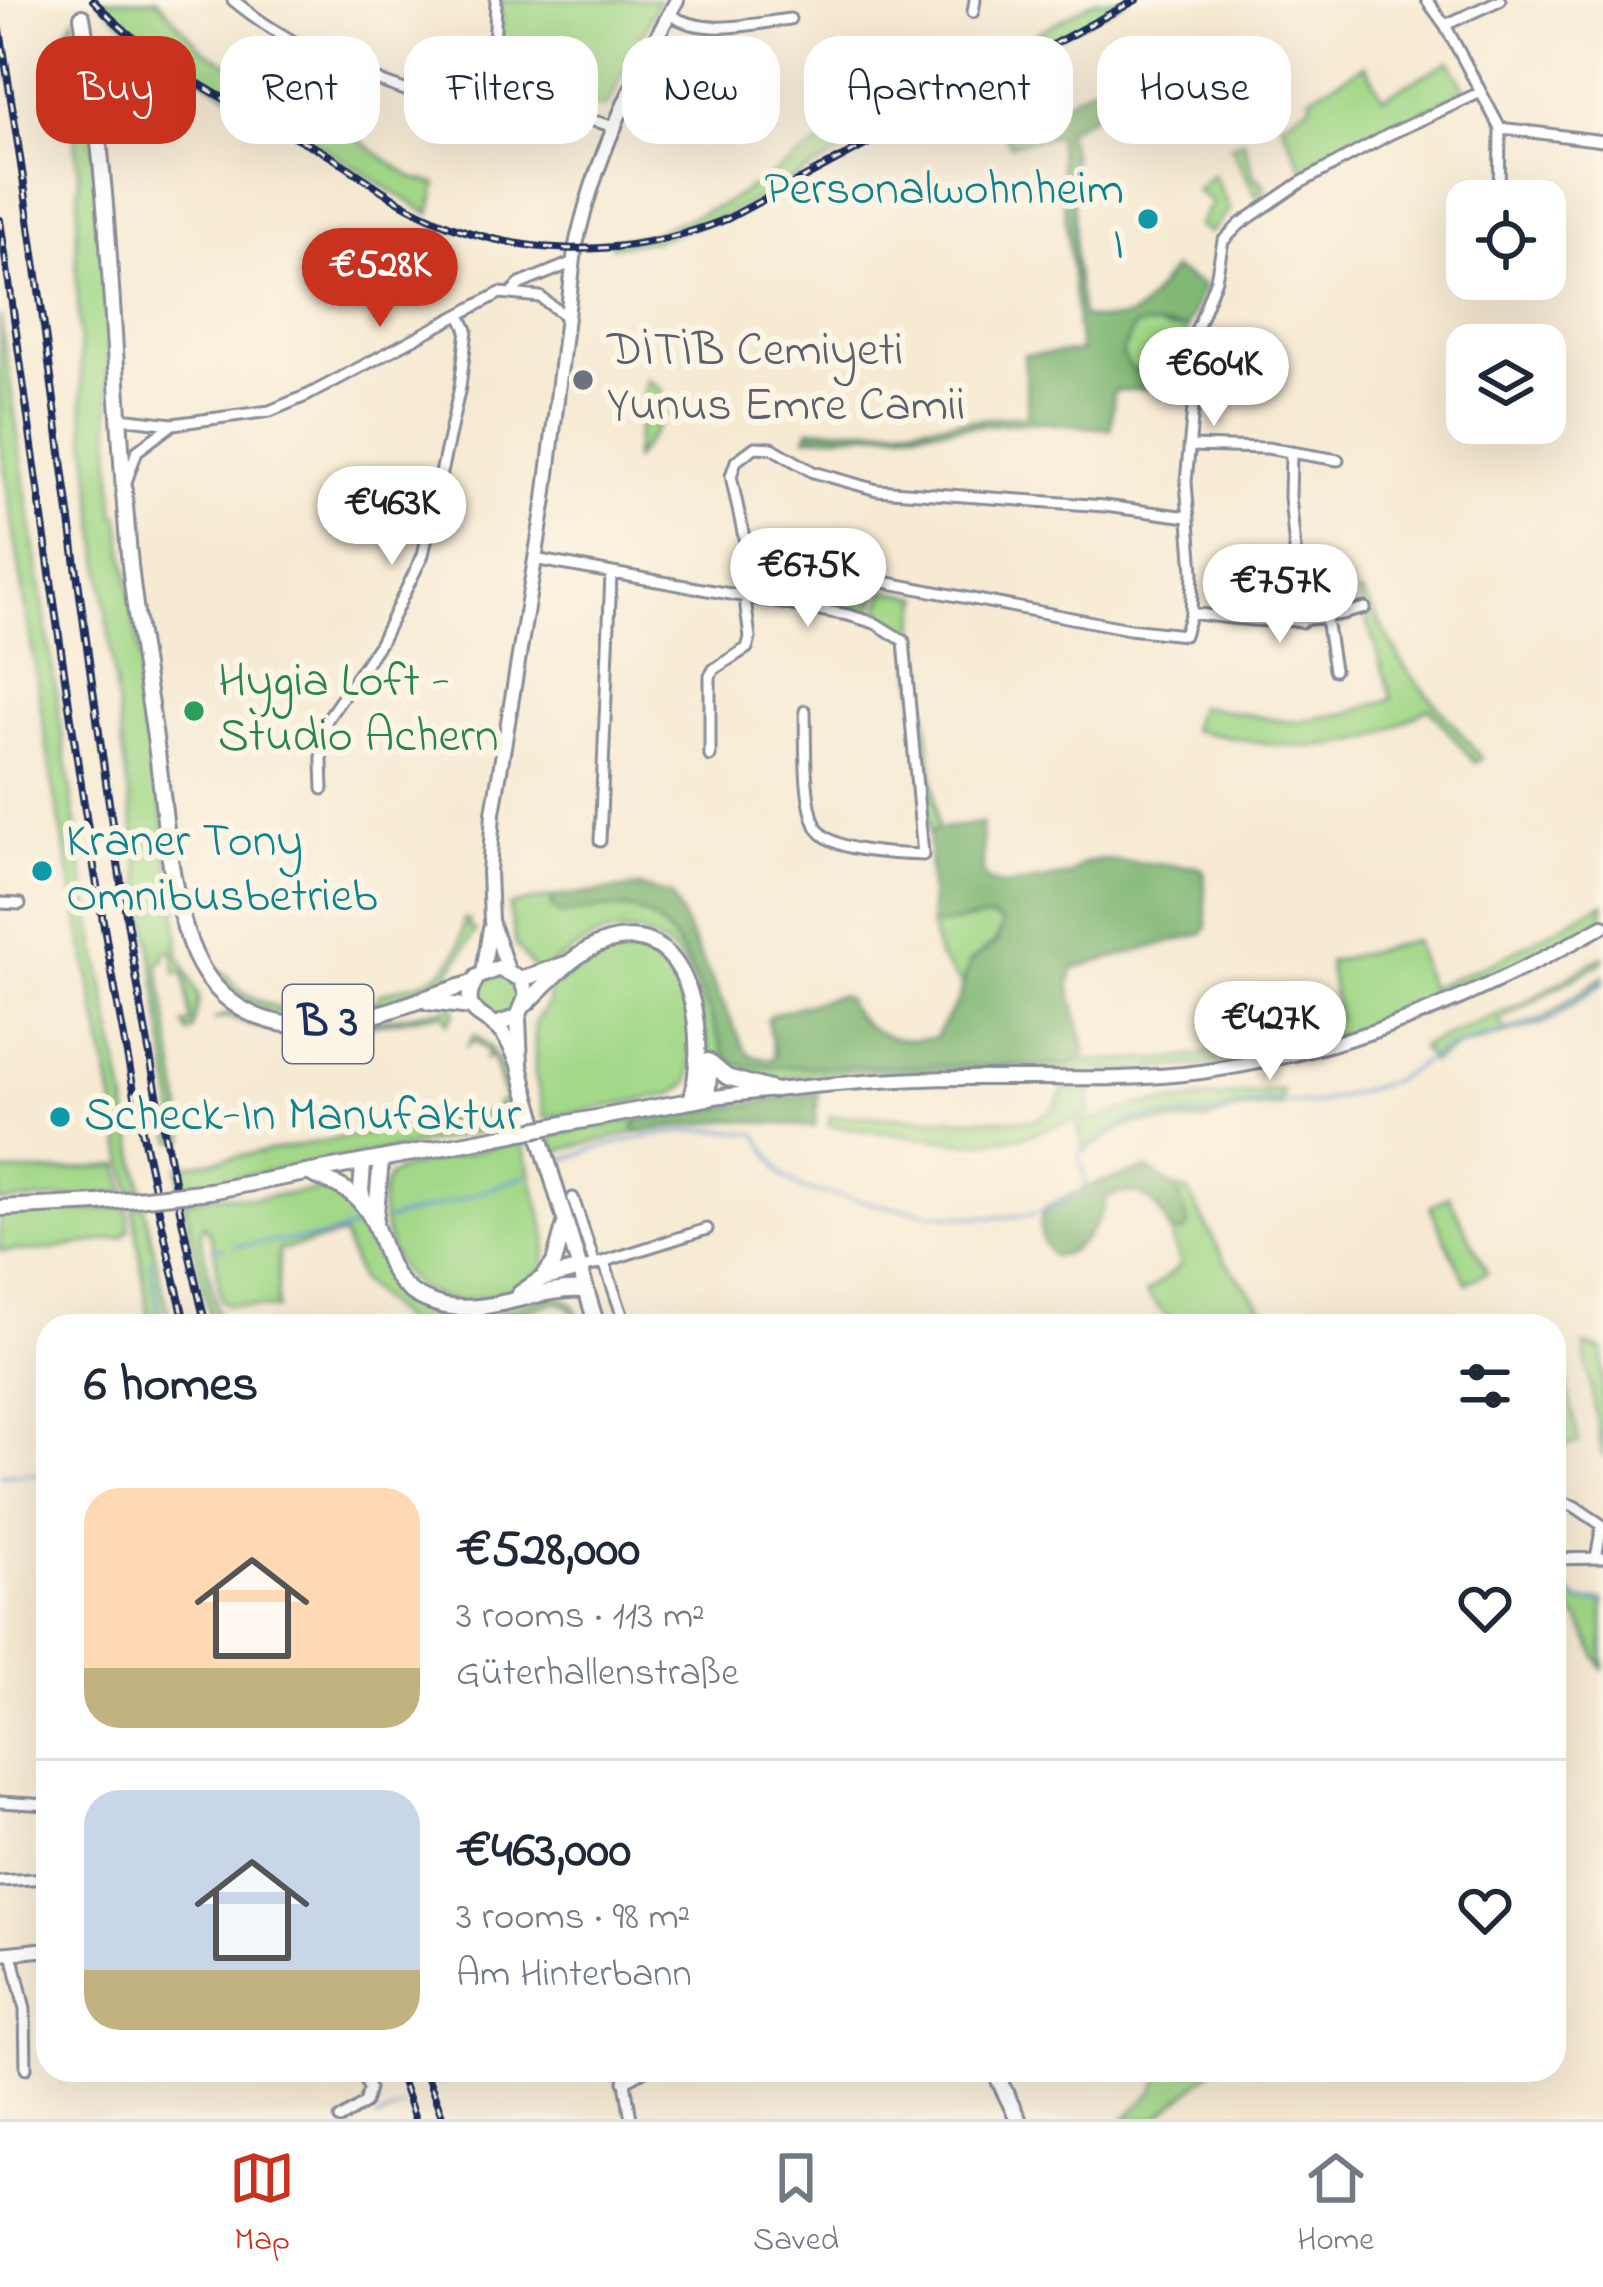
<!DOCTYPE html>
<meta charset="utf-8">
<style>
:root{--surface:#fff;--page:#f2f2f3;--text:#1f2937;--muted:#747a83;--line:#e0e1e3;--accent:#c8321e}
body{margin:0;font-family:"Indie Flower",sans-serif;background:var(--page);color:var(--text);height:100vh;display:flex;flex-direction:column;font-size:45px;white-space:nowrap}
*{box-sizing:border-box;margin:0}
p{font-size:39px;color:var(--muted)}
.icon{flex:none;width:66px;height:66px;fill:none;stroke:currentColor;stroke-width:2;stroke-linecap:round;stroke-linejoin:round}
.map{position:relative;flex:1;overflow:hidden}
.details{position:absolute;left:36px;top:1314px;width:1530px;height:768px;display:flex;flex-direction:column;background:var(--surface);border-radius:36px;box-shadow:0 12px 48px #0002}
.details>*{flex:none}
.banner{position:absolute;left:36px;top:36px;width:1533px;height:108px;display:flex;gap:24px}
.controls{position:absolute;left:1446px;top:180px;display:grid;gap:24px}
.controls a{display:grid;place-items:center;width:120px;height:120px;border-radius:24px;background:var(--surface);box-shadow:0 12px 48px #0002;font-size:60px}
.price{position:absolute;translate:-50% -102px;padding:0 27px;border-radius:42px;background:#fff;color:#222;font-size:39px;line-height:78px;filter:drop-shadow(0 3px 6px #0008)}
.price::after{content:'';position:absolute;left:50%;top:72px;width:36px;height:27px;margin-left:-18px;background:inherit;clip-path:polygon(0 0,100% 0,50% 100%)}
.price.active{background:var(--accent);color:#fff}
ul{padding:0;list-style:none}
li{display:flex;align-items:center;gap:36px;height:300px;padding:0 48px}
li+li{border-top:3px solid var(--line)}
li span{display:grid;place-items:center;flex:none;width:336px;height:240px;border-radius:36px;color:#555}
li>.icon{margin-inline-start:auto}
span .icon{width:144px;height:144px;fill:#fffc;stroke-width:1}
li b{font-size:51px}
h2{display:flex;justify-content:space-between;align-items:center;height:144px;padding:0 48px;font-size:51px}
.pill{padding:0 42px;border-radius:36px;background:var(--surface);box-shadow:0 12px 48px #0002;font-size:42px;line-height:108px}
.pill.active{background:var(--accent);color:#fff}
.tabs{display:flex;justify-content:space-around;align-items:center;height:168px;border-top:3px solid var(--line);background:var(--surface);font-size:33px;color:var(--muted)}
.tabs a{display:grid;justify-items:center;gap:6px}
.tabs .active{color:var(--accent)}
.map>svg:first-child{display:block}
</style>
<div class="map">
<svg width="1603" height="2119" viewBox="0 0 1603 2119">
<rect width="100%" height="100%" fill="#fcf5e5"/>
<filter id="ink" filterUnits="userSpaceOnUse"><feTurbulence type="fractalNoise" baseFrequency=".00833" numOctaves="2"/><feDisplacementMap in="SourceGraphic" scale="24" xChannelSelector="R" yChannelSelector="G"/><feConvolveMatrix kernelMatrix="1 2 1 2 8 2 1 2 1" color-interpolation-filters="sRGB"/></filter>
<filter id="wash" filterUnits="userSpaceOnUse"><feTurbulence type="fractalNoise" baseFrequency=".004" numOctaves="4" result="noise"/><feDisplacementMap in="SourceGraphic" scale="48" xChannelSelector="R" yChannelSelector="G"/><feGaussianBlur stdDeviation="2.7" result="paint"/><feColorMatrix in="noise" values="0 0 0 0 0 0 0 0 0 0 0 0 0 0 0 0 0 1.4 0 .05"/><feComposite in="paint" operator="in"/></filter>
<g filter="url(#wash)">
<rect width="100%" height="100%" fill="#f7ead3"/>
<!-- green -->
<path fill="#a2d888" stroke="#5e8473" stroke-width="3" d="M99,0H157L203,50L332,122L413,178L437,184L430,214C387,191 348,160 305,136C232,94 158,63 99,0Z
M501,0H659L608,105L603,107L500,97Z
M1096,0H1127L726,215L656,240L611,246V240L648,235L726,203L847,127L984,63Z
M74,18C85,91 99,164 104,238C109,330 108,422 115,515H119L177,916L179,955L199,998L193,1030L188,1033L184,1024L191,1022L184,973H176L173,951L164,952L165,960L158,962L186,1139L173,1141L169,1124L176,1122L122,747L83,409L76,264L79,175L64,34Z
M100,32L145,73L174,128H112L97,35Z
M1450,61L1465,89L1364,142L1360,135L1302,168L1281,123L1312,103L1310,97L1365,65L1383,97Z
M1243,140L1255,179H1261L1265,189L1256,196L1231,146Z
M1213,174L1230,210L1209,233L1198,226L1212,202L1196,190Z
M0,315L86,893L142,1189L131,1190L124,1158L52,780L0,440Z
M1150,323L1171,330L1188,327L1183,342V361C1159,370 1133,387 1122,352L1134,327Z
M647,379L662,390L660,411L666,415L633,461Z
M826,577L877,587L872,613L821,602Z
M884,590L921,597L913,638L903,626L879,615Z
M1358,593L1364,595L1406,669L1482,758L1475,763L1429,708C1410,718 1390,732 1370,738C1309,756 1251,741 1191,730L1198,706L1290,722L1344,714L1392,699Z
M911,644H919L938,830L929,831Z
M553,897L551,906L560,914C584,912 613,904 637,911C686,926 708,1012 725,1055L750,1067L1067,1065L1081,1061L1175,1059L1267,1043L1338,1017L1328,962L1414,940L1429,988L1496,961L1603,903V919L1522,964L1431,1007L1302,1048L1291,1041C1254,1085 928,1068 858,1071C821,1072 784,1082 748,1078C733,1077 719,1067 711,1055C697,1010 700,956 648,937C631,930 610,931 593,939C573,948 557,964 536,972L516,946L509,906Z
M991,917L1003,923C997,953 972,952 962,985L938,956L931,926Z
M464,919L470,920L468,926L476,931L451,971L450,985C371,1009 268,1051 210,967C234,974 230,986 247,995C287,1018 332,1009 377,1001L380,994C429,979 460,978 464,919Z
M618,946C686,950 700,1028 689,1083L673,1094L545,1118L535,1075V1022L549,1002L547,990L600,950Z
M1603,956L1602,962L1499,1021L1506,1031L1546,1017L1603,976V983L1548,1022L1458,1047L1431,1062L1420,1047L1523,1004Z
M477 997a21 21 0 1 1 42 0a21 21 0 1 1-42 0Z
M454,1007V1014L447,1023L443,1013L355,1028V1036L292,1037L226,1017L213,1020L228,1013L277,1030L310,1032Z
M474,1034L489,1047L499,1064L517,1124C405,1147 290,1172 180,1184L178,1167L498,1110V1103L505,1100L493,1058L485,1059L489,1052L475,1041L468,1045Z
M1065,1087H1089L1090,1115L1021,1137L967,1143L829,1126L830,1116L1034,1120L1053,1110Z
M1283,1090L1281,1106L1240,1109L1205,1121L1138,1123L1123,1127L1085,1151L1077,1125L1142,1105Z
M637,1120L636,1132L554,1152L549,1134Z
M522,1140L547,1237L544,1270C485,1311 405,1319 386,1232C381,1213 378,1194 389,1176L401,1169Z
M120,1165L125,1191L97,1196L0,1202V1172H52Z
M328,1189C389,1204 366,1323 473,1315C501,1313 529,1302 555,1294L572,1303L581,1321L569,1307L556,1301L480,1326H409L360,1282L343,1235L279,1250L277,1309L226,1304L221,1300C216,1277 218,1241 204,1224L200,1233L220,1326H212L184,1201L216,1195L255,1198Z
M1177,1189L1188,1191L1225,1261L1278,1326H1176L1146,1294L1181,1265L1171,1233L1184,1231L1189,1226Z
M1449,1196L1487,1272L1466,1283L1430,1207Z
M144,1206L171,1326H150L133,1207Z
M127,1208L130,1229L122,1237L49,1250L0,1251V1214Z
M1584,1345L1603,1350V1458Z
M1554,1348L1560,1350L1579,1443L1554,1447Z
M1554,1581L1580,1602L1603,1601V1670L1581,1622L1554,1596Z
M1159,2070H1213L1156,2119H1124L1152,2093L1162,2073Z"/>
<!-- forest -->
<path fill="#81b874" stroke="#4e7469" stroke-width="3" d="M1167,47L1177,68L1065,131L1072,152L1075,264L1082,317C1140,326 1139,312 1172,269L1204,286L1188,327C1168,330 1154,322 1134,327L1122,352C1133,387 1159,370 1183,361L1188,364V386L1114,391L1111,429L1036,422L806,437L809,429L881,428L1028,415L1024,355L1080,352L1057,136L1010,145L1003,134Z
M982,823L983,874L989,882L1007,886L1070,875L1084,863L1102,860L1198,867L1204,871L1207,927L1202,934L1074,968L1069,984L1086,1052L1081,1061L1067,1065L750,1067L732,1062L725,1055C708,1012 686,926 636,911C612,904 584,912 560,915L551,906L553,897L641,887L671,895L744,1048L752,1056L770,1060L775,1056L767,1020L770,1015L839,995L846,998C862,1034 896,1044 934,1038L958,1000L970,962L997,941L1002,923L991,917L931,926L929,831Z
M818,1093L815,1127L732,1120L636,1132L634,1127L637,1120Z
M1148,1169L1177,1189L1189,1225L1184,1232L1171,1233C1157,1201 1142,1185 1106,1197C1101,1222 1080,1255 1052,1256C1039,1237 1037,1229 1045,1207L1095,1184Z"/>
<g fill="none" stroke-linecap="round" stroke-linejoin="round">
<!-- stream -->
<path stroke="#6a9dd5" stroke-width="3" d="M560,1161C621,1139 693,1123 757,1134L783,1176L803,1189C875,1202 1022,1245 1082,1191L1085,1181L1079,1154L1132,1119L1209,1116L1235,1107L1267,1102L1316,1104L1391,1082L1447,1048L1552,1018L1603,980
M388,1220L459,1200L524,1176
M235,1246L324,1237L360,1226
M213,1249L224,1248
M150,1260L161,1326
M0,1475L48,1473
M1554,1584L1580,1602H1603
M440,2084L454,2070
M377,2119L402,2107"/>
</g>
</g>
<g filter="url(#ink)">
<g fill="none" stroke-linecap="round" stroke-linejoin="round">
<!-- street casing -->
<g stroke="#898c98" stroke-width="15">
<path id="street" d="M233,0C296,53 406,99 488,109C531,114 576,112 616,128
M1427,0L1445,25L1500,128
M973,12L975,0
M669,14C704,37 750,24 790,19
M1445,25L1500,0
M492,109L496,0
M1500,128L1603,141
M1499,201L1500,128
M513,291L520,284L574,262
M120,418L173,424L270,411L308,395L500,293L540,297L568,318
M1189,446L1267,448L1338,460
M1291,452L1290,497L1302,622
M126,482L137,451L173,424
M748,556L1129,629L1184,635L1191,613L1193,572L1186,482L1197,366L1196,331L1216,279L1223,241L1240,224L1300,183L1390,134L1479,93
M534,559L848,615L875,623L904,641L923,855C896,854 829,853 816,826C803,797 806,743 805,711
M1191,613C1256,622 1301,627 1365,608
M1326,619L1334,670
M710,756V676L714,669L747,648L750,638L746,607L748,556L731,476L736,461L755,447L772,448L813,472L877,490L1105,506L1188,517
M323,789L321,735L328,718L380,643L423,555L460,387L467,330L460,315
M600,841L611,574
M0,903L20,904
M573,1198L595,1265
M604,1262L626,1326
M577,1270L707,1229
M691,1324L693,1326
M1562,1502L1574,1506L1602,1525L1596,1558
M1554,1559L1603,1558
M0,1802L48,1805
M0,1881L48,1878
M12,1953L25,2009L26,2068
M623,2070L631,2119
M624,2082L645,2070
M340,2119L365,2103L369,2089L362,2070"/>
</g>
<!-- secondary casing -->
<g stroke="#898c98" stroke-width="18">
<path id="secondary" d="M508,970L491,921L489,872L493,813L545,499L575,250C593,163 634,77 677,0
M483,973L490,928
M707,1098C795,1087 883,1078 972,1078C1048,1077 1125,1082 1201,1072C1350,1051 1473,999 1603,926
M0,1954L48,1949"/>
</g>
<!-- primary casing -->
<g stroke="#898c98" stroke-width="20">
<path id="primary" d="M82,17C111,187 113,359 127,531C132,601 145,669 155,738C165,805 167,880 190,943C200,970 215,992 239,1007C312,1053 400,1003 473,983
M521,979L566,964
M428,1002L472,1007
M526,1004C552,980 580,944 618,939C699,927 706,1049 691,1101
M518,1017L520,1065L525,1087L597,1326
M495,1025L518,1017L527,995L521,979L499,968L477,977C455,1016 487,1012 503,1034C510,1042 514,1053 518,1062
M708,1061L727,1077L773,1090
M568,1123L707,1098L710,1064
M363,1165L361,1191L365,1206
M313,1175C330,1182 349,1188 361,1203C393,1239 375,1290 445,1306C491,1315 537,1287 583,1290
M210,1191L498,1137
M0,1208L98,1203
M375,1222L381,1161
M543,1278L554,1263L564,1227
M520,1293L541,1279L577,1270
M994,2070L1018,2119"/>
</g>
<!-- street -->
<use href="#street" stroke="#fff" stroke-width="9"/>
<!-- secondary -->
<use href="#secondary" stroke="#fff" stroke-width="12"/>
<!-- primary -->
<use href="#primary" stroke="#fff" stroke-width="14"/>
<!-- rail casing -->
<g stroke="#1b2f5e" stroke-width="8">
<path id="rail" d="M93,0C156,67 234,105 314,147C347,164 375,188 407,206C507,260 623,261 727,219L1136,0
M0,30C71,461 104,899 206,1326
M0,220C54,589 96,964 186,1326
M398,2070L415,2119
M425,2070L443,2119"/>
</g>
<!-- rail -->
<use href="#rail" stroke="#fcf5e5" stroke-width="3" stroke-dasharray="9" stroke-linecap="butt"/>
<!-- primary-bridge casing -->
<g stroke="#898c98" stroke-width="20" stroke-linecap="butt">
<path id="primary-bridge" d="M498,1137L568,1123
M98,1203L210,1191"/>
</g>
<!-- primary-bridge -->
<use href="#primary-bridge" stroke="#fff" stroke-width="14"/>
</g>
</g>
<!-- markers -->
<g fill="#0f9aa8" stroke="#fcf5e5" stroke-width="4.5">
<circle cx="1148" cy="219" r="12"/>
<circle cx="42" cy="871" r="12"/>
<circle cx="60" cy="1117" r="12"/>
</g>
<circle fill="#6b7280" stroke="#fcf5e5" stroke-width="4.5" cx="583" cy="380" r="12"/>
<circle fill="#2e9e5b" stroke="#fcf5e5" stroke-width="4.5" cx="194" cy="711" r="12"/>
<g text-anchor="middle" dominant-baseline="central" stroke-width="12" stroke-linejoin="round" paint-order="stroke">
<!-- shield labels -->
<rect fill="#fcf5e5" stroke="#5e6a86" stroke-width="3" x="283" y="985" width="90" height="78" rx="9"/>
<g font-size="45" font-weight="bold" fill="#1b2f5e">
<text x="328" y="1024">B 3</text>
</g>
<!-- culture labels -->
<g font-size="48" fill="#0d838f" stroke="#fcf5e5" text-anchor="start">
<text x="1124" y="191" text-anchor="end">Personalwohnheim<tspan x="1124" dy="55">I</tspan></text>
<text x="66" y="843">Kraner Tony<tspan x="66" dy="55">Omnibusbetrieb</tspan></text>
<text x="84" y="1117">Scheck-In Manufaktur</text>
</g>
<!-- worship labels -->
<g font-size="48" fill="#5b616d" stroke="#fcf5e5" text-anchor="start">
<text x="607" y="352">DİTİB Cemiyeti<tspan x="607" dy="55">Yunus Emre Camii</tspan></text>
</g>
<!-- leisure labels -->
<g font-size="48" fill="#27864d" stroke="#fcf5e5" text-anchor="start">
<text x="218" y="683">Hygia Loft -<tspan x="218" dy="55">Studio Achern</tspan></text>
</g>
</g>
</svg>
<div class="controls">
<a><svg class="icon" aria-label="locate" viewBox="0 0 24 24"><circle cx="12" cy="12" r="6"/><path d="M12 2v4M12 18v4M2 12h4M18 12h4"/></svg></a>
<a><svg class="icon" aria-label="layers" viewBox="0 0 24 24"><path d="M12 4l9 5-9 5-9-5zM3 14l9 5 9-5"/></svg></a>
</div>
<b class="price active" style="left:380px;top:330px">€528K</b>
<b class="price" style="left:1214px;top:429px">€604K</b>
<b class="price" style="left:392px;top:568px">€463K</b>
<b class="price" style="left:808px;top:630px">€675K</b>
<b class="price" style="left:1280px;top:646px">€757K</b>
<b class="price" style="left:1270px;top:1083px">€427K</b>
<div class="banner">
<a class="pill active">Buy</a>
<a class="pill">Rent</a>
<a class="pill">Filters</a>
<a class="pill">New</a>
<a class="pill">Apartment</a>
<a class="pill">House</a>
</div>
<section class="details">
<h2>6 homes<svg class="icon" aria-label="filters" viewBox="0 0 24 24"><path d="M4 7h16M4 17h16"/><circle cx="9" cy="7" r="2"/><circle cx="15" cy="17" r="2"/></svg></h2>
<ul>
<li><span style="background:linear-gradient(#ffd9b3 75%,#c2b280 0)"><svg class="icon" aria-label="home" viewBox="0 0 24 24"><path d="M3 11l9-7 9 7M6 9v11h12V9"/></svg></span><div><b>€528,000</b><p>3 rooms · 113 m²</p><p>Güterhallenstraße</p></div><svg class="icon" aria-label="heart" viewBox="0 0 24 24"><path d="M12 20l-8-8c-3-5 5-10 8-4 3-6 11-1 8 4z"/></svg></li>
<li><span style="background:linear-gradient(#c9d6e8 75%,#c2b280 0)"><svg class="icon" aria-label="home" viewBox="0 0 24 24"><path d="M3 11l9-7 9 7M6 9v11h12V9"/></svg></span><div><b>€463,000</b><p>3 rooms · 98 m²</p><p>Am Hinterbann</p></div><svg class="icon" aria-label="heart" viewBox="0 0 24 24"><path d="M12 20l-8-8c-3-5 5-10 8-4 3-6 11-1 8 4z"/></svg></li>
</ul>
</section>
</div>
<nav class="tabs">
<a class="active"><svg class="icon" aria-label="map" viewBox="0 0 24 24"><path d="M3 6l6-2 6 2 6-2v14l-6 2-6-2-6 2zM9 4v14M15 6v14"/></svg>Map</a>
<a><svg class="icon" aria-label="saved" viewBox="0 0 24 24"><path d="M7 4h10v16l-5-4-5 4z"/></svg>Saved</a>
<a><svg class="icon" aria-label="home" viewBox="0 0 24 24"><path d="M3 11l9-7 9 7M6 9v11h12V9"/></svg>Home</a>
</nav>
